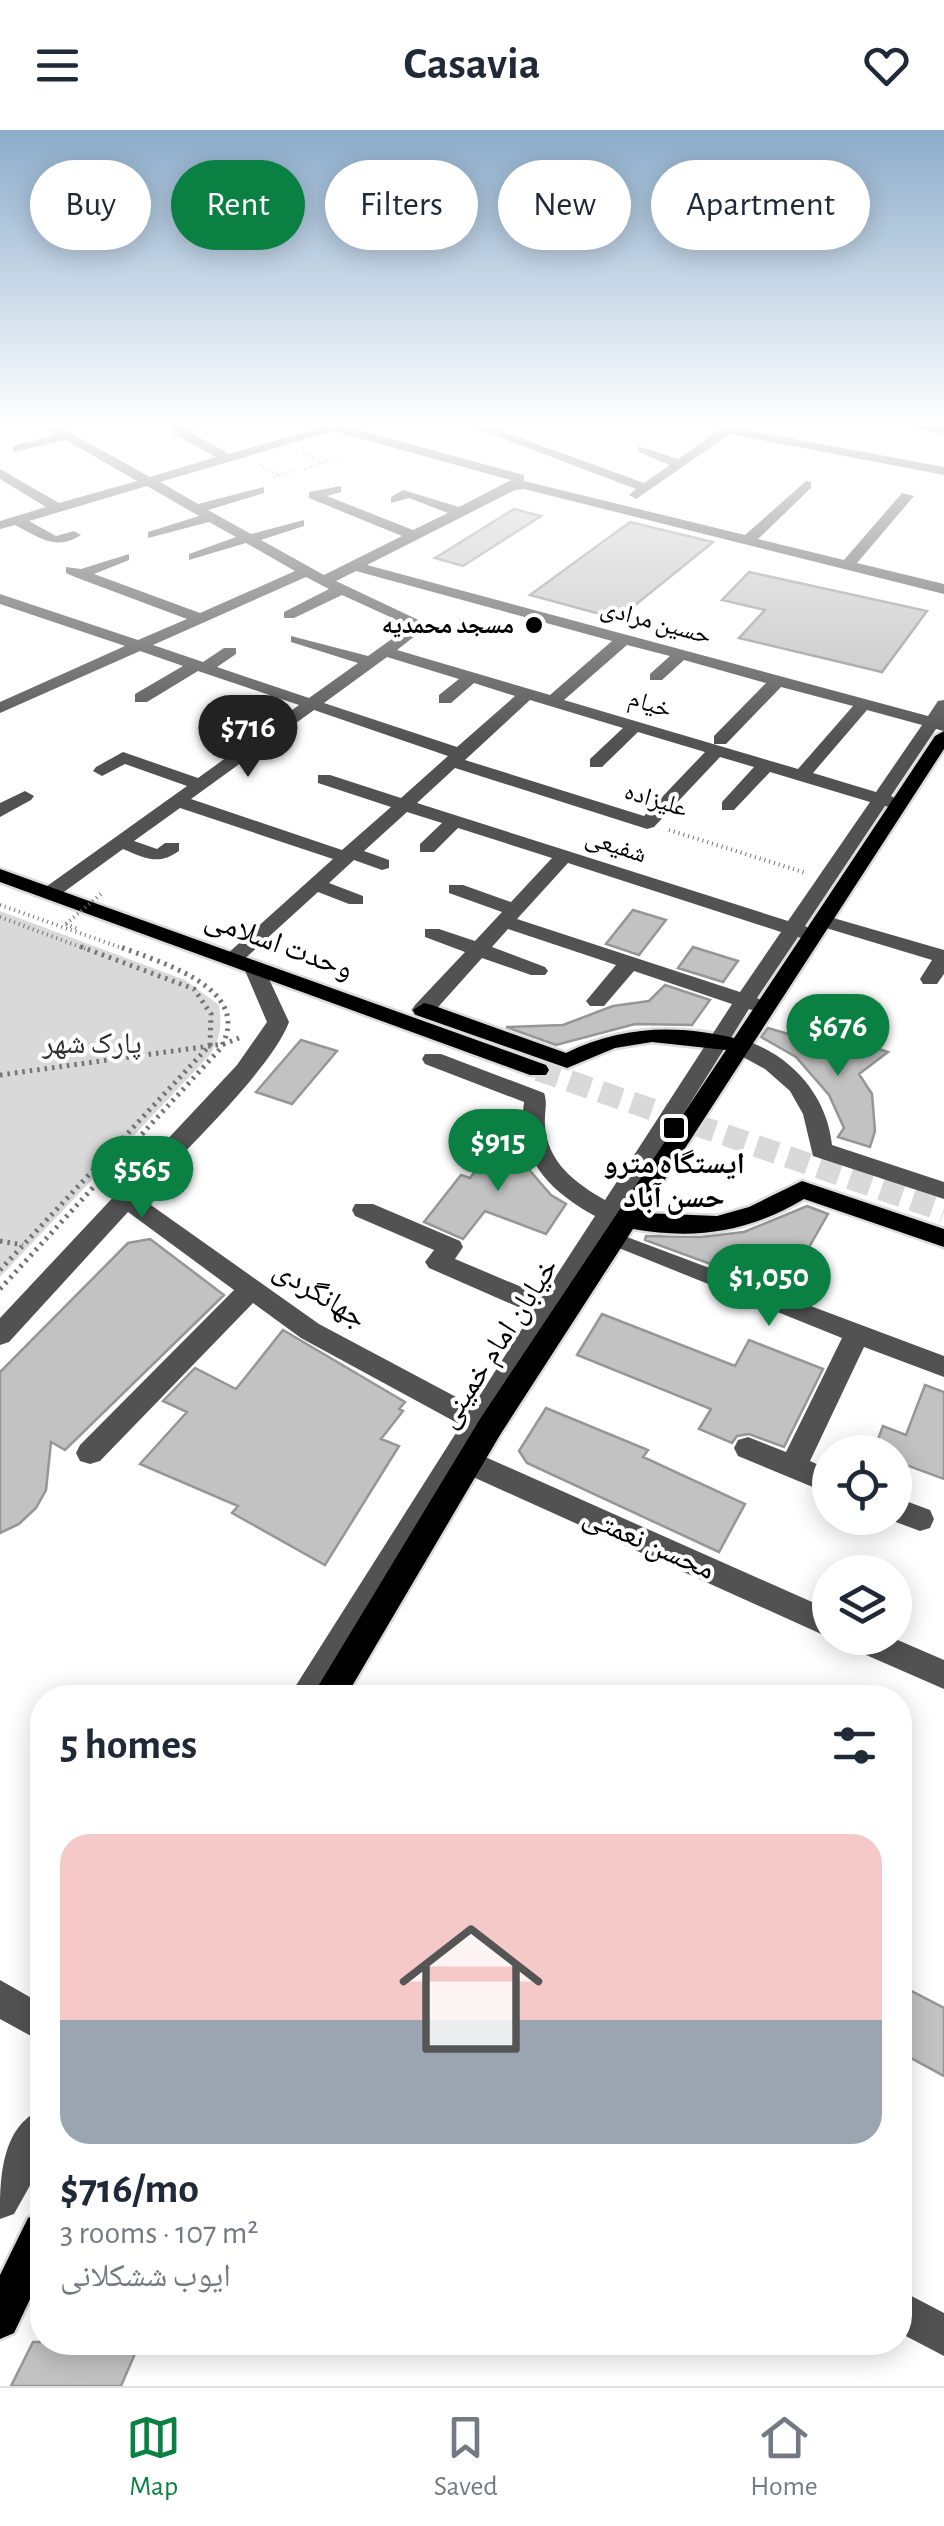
<!DOCTYPE html>
<meta charset="utf-8">
<style>
:root{--surface:#fff;--page:#f2f2f3;--text:#1f2937;--muted:#747a83;--line:#e0e1e3;--accent:#0b8043}
body{margin:0;font-family:"Alegreya Sans","Noto Naskh Arabic",sans-serif;background:var(--page);color:var(--text);height:100vh;display:flex;flex-direction:column;font-size:38px;white-space:nowrap}
*{box-sizing:border-box;margin:0}
p{font-size:32px;color:var(--muted)}
.icon{flex:none;width:55px;height:55px;fill:none;stroke:currentColor;stroke-width:2;stroke-linecap:round;stroke-linejoin:round}
.map{position:relative;flex:1;overflow:hidden}
.panel{position:absolute;left:30px;top:1555px;width:882px;height:670px;display:flex;flex-direction:column;background:var(--surface);border-radius:40px;box-shadow:0 5px 25px #0003}
.panel>*{flex:none}
.top-card{position:absolute;left:30px;top:30px;width:885px;height:90px;display:flex;gap:20px}
.buttons{position:absolute;left:812px;top:1305px;display:grid;gap:20px}
.buttons a{display:grid;place-items:center;width:100px;height:100px;border-radius:50%;background:var(--surface);box-shadow:0 5px 25px #0003;font-size:50px}
.price{position:absolute;translate:-50% -85px;padding:0 22px;border-radius:35px;background:var(--accent);color:#fff;font-size:32px;line-height:65px;filter:drop-shadow(0 2px 5px #0008)}
.price::after{content:'';position:absolute;left:50%;top:60px;width:30px;height:22px;margin-left:-15px;background:inherit;clip-path:polygon(0 0,100% 0,50% 100%)}
.price.active{background:#222;color:#fff}
ul{padding:0;list-style:none}
li{display:grid;align-content:center;gap:20px;height:530px;padding:0 30px}
li span{display:grid;place-items:center;height:310px;border-radius:30px;color:#555}
li>.icon{margin-inline-start:auto}
span .icon{width:180px;height:180px;fill:#fffc;stroke-width:1}
li b{font-size:42px}
h2{display:flex;justify-content:space-between;align-items:center;height:120px;padding:0 30px;font-size:42px}
.tag{padding:0 35px;border-radius:45px;background:var(--surface);box-shadow:0 5px 25px #0003;font-size:35px;line-height:90px}
.tag.active{background:var(--accent);color:#fff}
header{display:flex;justify-content:space-between;align-items:center;height:130px;padding:0 30px;background:var(--surface);font-size:45px;font-weight:600}
.menu{display:flex;justify-content:space-around;align-items:center;height:140px;border-top:2px solid var(--line);background:var(--surface);font-size:28px;color:var(--muted)}
.menu a{display:grid;justify-items:center;gap:5px}
.menu .active{color:var(--accent)}
.map>svg:first-child{display:block}
</style>
<header><svg class="icon" aria-label="menu" viewBox="0 0 24 24"><path d="M4 6h16M4 12h16M4 18h16"/></svg>Casavia<svg class="icon" aria-label="heart" viewBox="0 0 24 24"><path d="M12 20l-8-8c-3-5 5-10 8-4 3-6 11-1 8 4z"/></svg></header>
<div class="map">
<svg width="944" height="2256" viewBox="0 0 944 2256">
<rect width="100%" height="100%" fill="#fff"/>
<!-- green -->
<path fill="#d9d9d9" d="M0,781L185,850L219,875C222,895 221,909 208,927L0,1147Z"/>
<!-- building -->
<path fill="#c2c2c2" stroke="#969696" stroke-width="2.5" d="M514,379L541,386L463,436L435,428Z
M630,392L713,412L618,489L530,465Z
M749,442L927,481L882,542L739,508L765,480L722,470Z
M633,780L666,790L639,825L606,814Z
M693,817L738,831L723,852L678,838Z
M665,855L710,870L692,895L635,894L556,915L506,897L563,895L613,876L649,871Z
M768,898L839,919L847,909L888,922L859,944L872,964L875,1001L870,1017L838,1007L844,998L829,965L796,927L761,907Z
M301,910L337,921L292,974L256,962Z
M512,994L526,1036L551,1065L566,1074L546,1104L485,1081L463,1109L424,1092L461,1045L470,1048Z
M807,1076L828,1084L784,1161L645,1110L646,1106L701,1107L744,1102Z
M150,1109L224,1165L65,1320L51,1312L46,1360L36,1378L19,1394L0,1403V1242L128,1113Z
M602,1184L735,1236L749,1210L823,1239L784,1317L749,1304L737,1306L732,1313L699,1299L711,1279L577,1225Z
M283,1200L405,1272L399,1279L403,1281L381,1309L399,1316L325,1435L232,1383L238,1376L140,1334L187,1282L163,1271L195,1238L236,1259Z
M925,1255L944,1262V1349L895,1331V1322H873L883,1296L906,1305Z
M546,1278L648,1320L643,1327L745,1374L719,1422L527,1333L519,1321Z
M900,1855L944,1878V1946L900,1922Z
M33,2212H140L121,2256H11Z"/>
<g fill="none" stroke-linecap="round" stroke-linejoin="round">
<!-- major-tunnel -->
<path stroke="#d9d9d9" stroke-width="22" stroke-dasharray="22 11" stroke-linecap="butt" d="M538,940L944,1081"/>
<!-- major casing -->
<g stroke="#dbdbdb" stroke-width="5">
<path id="major" d="M944,601V619L643,1083L717,1086L749,1077L802,1051L944,1099V1117L804,1069C749,1102 696,1110 633,1099L500,1305L345,1568H311L480,1289L726,920L652,912L615,918L567,938L416,885L413,880L424,873L432,875L566,923C620,896 676,894 734,908L935,606Z
M0,739L546,935L549,940L546,945H530L0,752Z
M42,2082V2144L14,2203L0,2209V2145L28,2088Z"/>
</g>
<!-- path-far2 -->
<path stroke="#747474" stroke-width="2.5" stroke-dasharray="1 2.5" stroke-linecap="butt" d="M303,323L323,333
M260,335L278,345L271,348
M304,339L338,328
M278,345L294,340"/>
<!-- path-far1 -->
<path stroke="#747474" stroke-width="4" stroke-dasharray="1 4" stroke-linecap="butt" d="M669,700L806,743
M0,775L125,819
M0,787L86,819
M66,794L78,799"/>
<!-- path -->
<path stroke="#747474" stroke-width="5" stroke-dasharray="2.5 5" stroke-linecap="butt" d="M0,945L224,914L239,908
M0,1111L23,1115
M0,1140L210,915L211,884L194,859L79,816
M0,1159L220,919C256,858 161,833 118,816"/>
<!-- minor -->
<path fill="#525252" fill-rule="evenodd" d="M44,296H58L150,347L216,327L172,303V297L200,296L188,301L229,324L326,296H344L524,345V351L745,405L806,351L811,352V358L758,409L844,430L902,363L914,366L857,433L944,454V464L524,359L515,360L367,435L928,586L938,571L944,570V601L936,599L891,666L903,673L894,678L885,676L805,796L818,804L808,810L798,807L757,868L772,876L761,883L749,879L624,1079L634,1088L631,1094L615,1095L611,1101L944,1226V1247L864,1217L810,1331L830,1340V1364L820,1360L738,1326L734,1318L738,1310L748,1307L786,1322L842,1208L604,1112L565,1175L575,1185L571,1192H554L495,1287L503,1297L499,1305L484,1306L474,1322L830,1480V1508L462,1342L322,1568H288L461,1295L301,1208L253,1173L100,1331L90,1334L80,1331L76,1323L80,1315L234,1160L128,1082L9,1212L0,1215V1188L237,935L267,892L243,836L253,830L263,836L289,892C272,939 178,1027 141,1068L319,1194L473,1276L532,1183L429,1138L425,1132L434,1120L355,1086L352,1080L355,1074H373L460,1111L463,1117L455,1129L543,1166L595,1086C549,1061 516,1027 524,972L425,934L422,929L425,924H441L544,963C548,973 544,983 545,995C547,1032 575,1053 605,1070L732,874L634,841L604,876H590L586,871L616,835L508,799L492,817L545,837L548,841L545,845H531L482,828L431,885H415L412,880L415,875L465,822L425,807V799H439L475,811L502,782L449,763V755H463L511,772L552,728L458,698L434,722H420V714L442,693L407,682L364,721L389,730V738L382,740L354,730L329,753L363,766V774H349L318,762L240,833H226L223,829L226,825L333,729L180,678L134,711L157,719L165,713H179V721C158,736 145,728 123,719L57,767H43V759L187,656L125,634L102,646L93,641L96,637L123,622L198,648L299,575L198,541L147,572H135V564L183,536L140,521L0,583V572L125,516L0,474V464L138,510L187,489L75,447L66,443V437L81,439L129,424V430L94,444L200,483L295,441L246,413L189,430V424L236,407L209,392L148,408V402L199,386L147,356L29,391L56,406L74,401L81,405C56,421 40,408 15,395L0,399V391L46,377L0,349V339L59,373L137,351L66,310L13,322V316L56,305ZM333,301L507,349L511,350L459,377L403,360L391,367V373L409,368L448,383L413,400L327,366L341,362V356L309,362V368L402,406L324,445L261,410L304,396V390L251,404L208,380L264,363V357L198,374L160,352ZM356,441L612,511L550,565L397,520L429,495L336,451ZM306,447L329,459L284,482V488H294L342,465L410,496L368,526L291,506V512L358,533L309,568L217,537L236,524V518H224L203,532L153,515ZM627,515L670,526L650,544V550H662L684,530L766,553L714,606V614H726L781,557L853,576L798,639L564,570ZM387,527L459,549L439,565V573H451L474,553L515,566L457,617L324,573ZM530,570L623,598L590,629V637H602L638,602L705,622L644,686L465,630ZM314,580L448,626L401,668L330,645H318V653L391,677L342,720L191,669ZM867,580L922,595L876,662L813,643ZM720,627L754,637L722,672V680H734L770,642L870,672L788,791L417,673L455,638L647,699L654,697ZM568,733L781,802L740,862L517,789Z
M470,296H487L644,353L670,335L638,322V316L678,329L725,296L944,337V345L730,304L636,369L629,365L636,359Z
M915,296H944V304L917,299Z
M25,661L34,666L31,670L0,687V673Z
M823,785L944,820V844L937,854H923L920,849L932,830L816,795V787Z
M740,909C790,923 827,965 832,1015L944,1052V1069L813,1026L803,984L790,961L765,939L732,921L729,916Z
M895,1367L930,1380L934,1389L930,1398L920,1401L885,1388H895Z
M846,1508H893L944,1530V1559L850,1518Z
M0,1850L42,1874V1912L0,1889Z
M42,1979V2034L14,2084L0,2089C0,2051 0,1997 42,1979Z
M900,2160L944,2183V2226L900,2203Z"/>
<!-- major -->
<use href="#major" fill="#000" fill-rule="evenodd"/>
<!-- path-bridge -->
<path stroke="#747474" stroke-width="4" stroke-dasharray="1 4" stroke-linecap="butt" d="M66,794L102,763"/>
</g>
<!-- sky -->
<linearGradient id="sky" x2="0" y2="1"><stop stop-color="#8baccb"/><stop offset="0.48" stop-color="#fff"/><stop offset="1" stop-color="#fff" stop-opacity="0"/></linearGradient>
<rect width="944" height="611" fill="url(#sky)"/>
<!-- markers -->
<g fill="#000" stroke="#fff" stroke-width="4">
<circle cx="534" cy="495" r="10"/>
<rect x="662" y="986" width="24" height="24" rx="5"/>
</g>
<g text-anchor="middle" dominant-baseline="central" stroke-width="8" stroke-linejoin="round" paint-order="stroke">
<!-- far-street labels -->
<g font-size="25" fill="#000" stroke="#fff">
<text transform="translate(656 492) rotate(15)">حسین مرادی</text>
<text transform="translate(650 574) rotate(17)">خیام</text>
<text transform="translate(656 670) rotate(17)">علیزاده</text>
<text transform="translate(616 716) rotate(18)">شفیعی</text>
</g>
<!-- far-poi labels -->
<g font-size="25" font-weight="bold" fill="#000" stroke="#fff" text-anchor="end">
<text x="514" y="495">مسجد محمدیه</text>
</g>
<!-- street labels -->
<g font-size="30" fill="#000" stroke="#fff">
<text transform="translate(279 814) rotate(20)">وحدت اسلامی</text>
<text transform="translate(320 1164) rotate(32)">جهانگردی</text>
<text transform="translate(498 1213) rotate(-57)">خیابان امام خمینی</text>
<text transform="translate(649 1413) rotate(24)">محسن نعمتی</text>
</g>
<!-- park labels -->
<g font-size="30" fill="#303030" stroke="#fff">
<text x="92" y="914">پارک شهر</text>
</g>
<!-- poi labels -->
<g font-size="30" font-weight="bold" fill="#000" stroke="#fff">
<text x="674" y="1034">ایستگاه مترو<tspan x="674" dy="34">حسن آباد</tspan></text>
</g>
</g>
</svg>
<div class="buttons">
<a><svg class="icon" aria-label="locate" viewBox="0 0 24 24"><circle cx="12" cy="12" r="6"/><path d="M12 2v4M12 18v4M2 12h4M18 12h4"/></svg></a>
<a><svg class="icon" aria-label="layers" viewBox="0 0 24 24"><path d="M12 4l9 5-9 5-9-5zM3 14l9 5 9-5"/></svg></a>
</div>
<b class="price active" style="left:248px;top:650px">$716</b>
<b class="price" style="left:838px;top:949px">$676</b>
<b class="price" style="left:498px;top:1064px">$915</b>
<b class="price" style="left:142px;top:1091px">$565</b>
<b class="price" style="left:769px;top:1199px">$1,050</b>
<div class="top-card">
<a class="tag">Buy</a>
<a class="tag active">Rent</a>
<a class="tag">Filters</a>
<a class="tag">New</a>
<a class="tag">Apartment</a>
</div>
<section class="panel">
<h2>5 homes<svg class="icon" aria-label="filters" viewBox="0 0 24 24"><path d="M4 7h16M4 17h16"/><circle cx="9" cy="7" r="2"/><circle cx="15" cy="17" r="2"/></svg></h2>
<ul>
<li><span style="background:linear-gradient(#f6c9c9 60%,#9aa5b1 0)"><svg class="icon" aria-label="home" viewBox="0 0 24 24"><path d="M3 11l9-7 9 7M6 9v11h12V9"/></svg></span><div><b>$716/mo</b><p>3 rooms · 107 m²</p><p>ایوب ششکلانی</p></div></li>
</ul>
</section>
</div>
<nav class="menu">
<a class="active"><svg class="icon" aria-label="map" viewBox="0 0 24 24"><path d="M3 6l6-2 6 2 6-2v14l-6 2-6-2-6 2zM9 4v14M15 6v14"/></svg>Map</a>
<a><svg class="icon" aria-label="saved" viewBox="0 0 24 24"><path d="M7 4h10v16l-5-4-5 4z"/></svg>Saved</a>
<a><svg class="icon" aria-label="home" viewBox="0 0 24 24"><path d="M3 11l9-7 9 7M6 9v11h12V9"/></svg>Home</a>
</nav>
